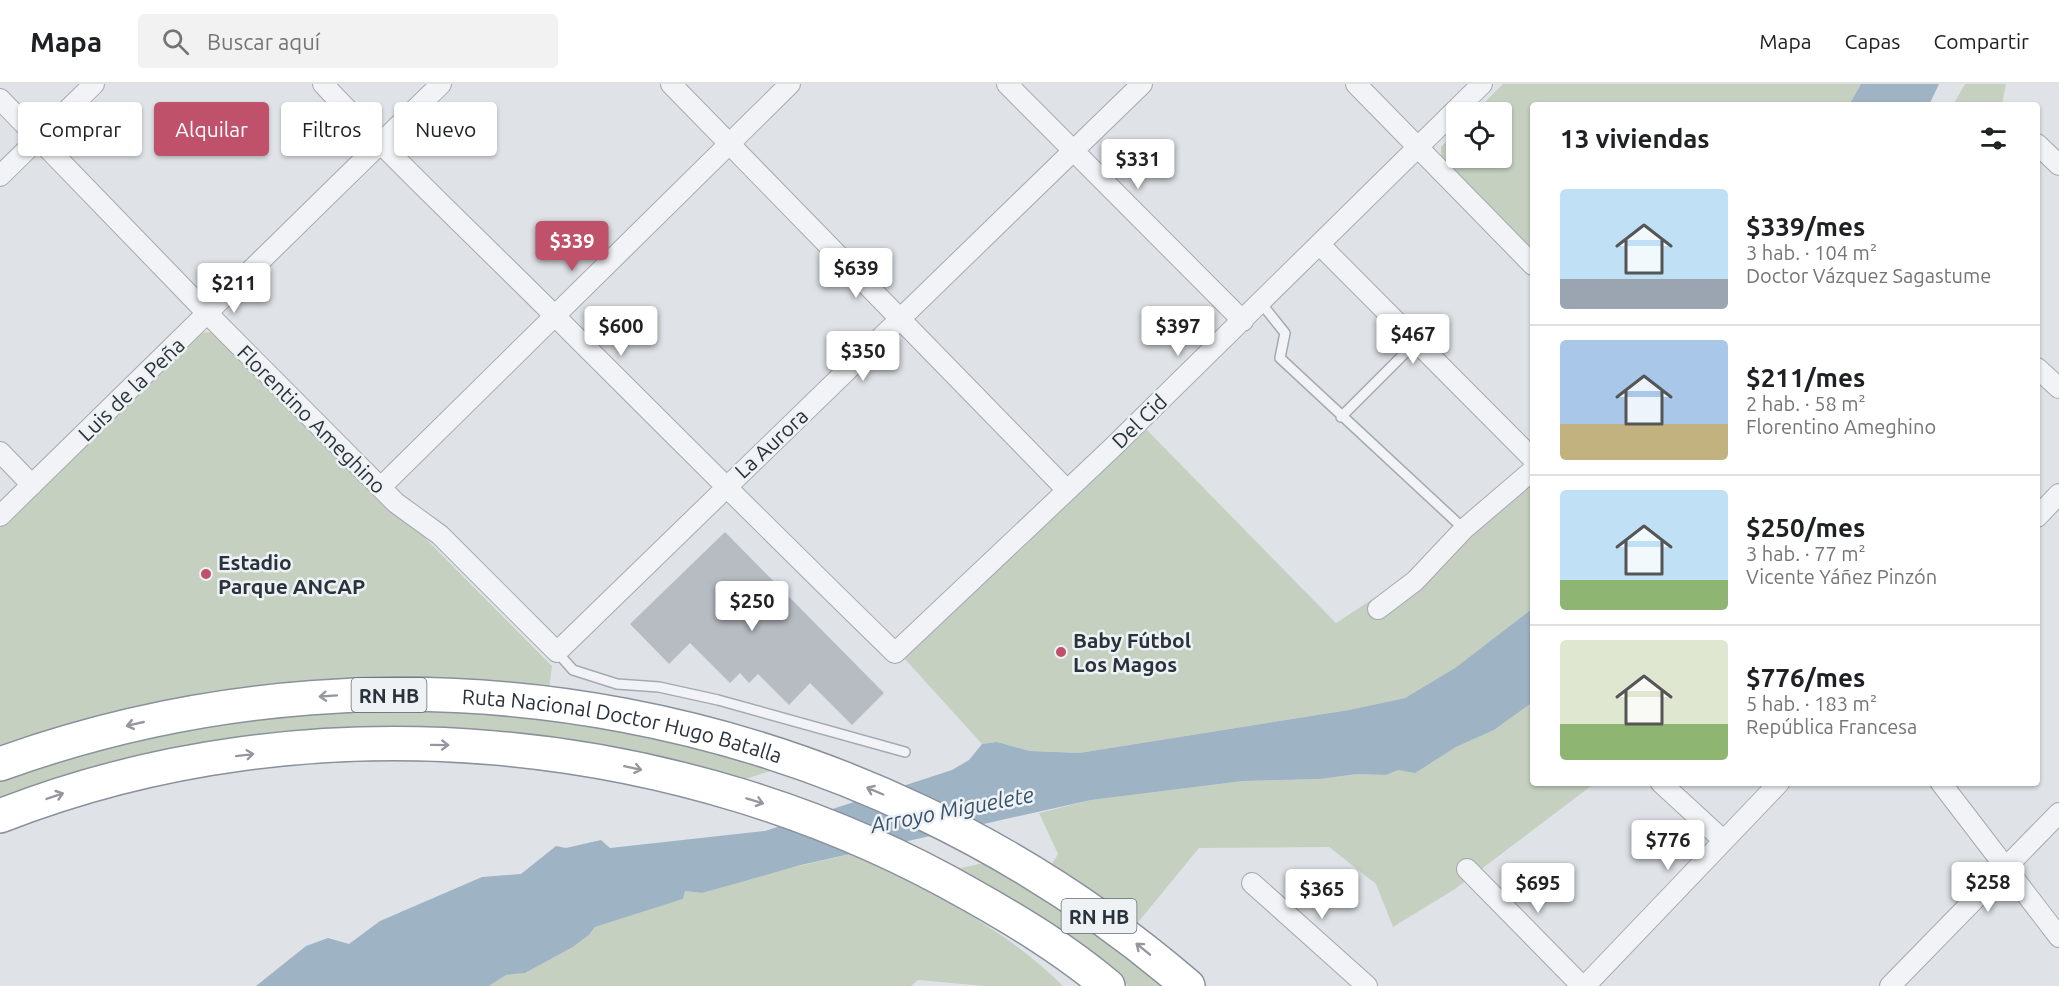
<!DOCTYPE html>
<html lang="es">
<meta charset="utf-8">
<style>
:root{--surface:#fff;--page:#f2f2f2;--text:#202124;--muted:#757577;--line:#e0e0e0;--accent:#bf516a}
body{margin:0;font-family:Ubuntu,sans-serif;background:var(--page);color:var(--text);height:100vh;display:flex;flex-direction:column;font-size:22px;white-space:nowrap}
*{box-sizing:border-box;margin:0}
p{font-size:20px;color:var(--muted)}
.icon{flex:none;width:33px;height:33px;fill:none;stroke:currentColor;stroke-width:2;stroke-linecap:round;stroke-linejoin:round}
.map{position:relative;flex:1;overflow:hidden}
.panel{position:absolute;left:1530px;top:18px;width:510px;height:684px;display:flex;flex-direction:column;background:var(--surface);border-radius:6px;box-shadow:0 2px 4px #0004}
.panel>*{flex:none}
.banner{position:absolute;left:18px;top:18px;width:570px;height:54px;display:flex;gap:12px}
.fabs{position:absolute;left:1446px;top:18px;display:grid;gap:12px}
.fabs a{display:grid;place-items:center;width:66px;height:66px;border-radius:6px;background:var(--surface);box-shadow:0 2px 4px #0004;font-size:30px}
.price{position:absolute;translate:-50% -51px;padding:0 14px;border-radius:6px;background:#fff;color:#222;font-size:20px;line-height:39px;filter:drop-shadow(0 2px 3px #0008)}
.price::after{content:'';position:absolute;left:50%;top:36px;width:18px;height:14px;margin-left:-9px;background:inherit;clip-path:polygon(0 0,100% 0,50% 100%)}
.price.selected{background:var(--accent);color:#fff}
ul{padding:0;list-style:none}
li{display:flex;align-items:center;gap:18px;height:150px;padding:0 30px}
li+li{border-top:2px solid var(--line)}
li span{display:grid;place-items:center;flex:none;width:168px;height:120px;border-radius:6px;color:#555}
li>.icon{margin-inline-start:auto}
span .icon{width:72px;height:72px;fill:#fffc;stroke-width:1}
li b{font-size:26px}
h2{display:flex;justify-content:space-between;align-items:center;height:72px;padding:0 30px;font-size:26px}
.tag{padding:0 21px;border-radius:6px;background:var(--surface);box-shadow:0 2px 4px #0004;font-size:21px;line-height:54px}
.tag.selected{background:var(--accent);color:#fff}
header{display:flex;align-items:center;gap:36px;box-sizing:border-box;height:84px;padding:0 30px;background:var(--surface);border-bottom:2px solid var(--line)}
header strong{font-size:28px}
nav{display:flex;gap:33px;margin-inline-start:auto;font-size:21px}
.search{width:420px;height:54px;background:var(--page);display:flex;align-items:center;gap:15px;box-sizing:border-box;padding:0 21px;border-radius:6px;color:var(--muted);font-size:22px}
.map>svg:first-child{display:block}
</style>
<header>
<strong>Mapa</strong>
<div class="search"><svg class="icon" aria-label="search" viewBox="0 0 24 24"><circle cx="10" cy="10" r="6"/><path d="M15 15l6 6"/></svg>Buscar aquí</div>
<nav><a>Mapa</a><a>Capas</a><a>Compartir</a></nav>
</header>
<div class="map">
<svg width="2059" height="902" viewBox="0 0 2059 902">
<rect width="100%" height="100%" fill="#dfe3e7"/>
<!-- green -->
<path fill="#c6d0c1" d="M1503,0H1861L1849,21H1533V173L1441,72V63L1456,47V74H1502V28H1475Z
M1965,0H2006L2002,21H1953Z
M212,248L222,252L393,428L424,453L552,582L549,605L508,602L151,623L0,662V444L192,253L201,249Z
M1142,341L1336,539L1449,465L1533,399V524L1455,584L1405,614L1349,626L1079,669L1030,667L997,658L982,660L904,574Z
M1533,618V699H1595L1455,805L1393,843L1376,800L1329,763L1199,764L1135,842L1049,785L1058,770L1039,729L1091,716L1243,697L1320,695L1357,690L1386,691L1398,686L1415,688L1456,663L1494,646Z
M466,624L626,643L780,684L739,697L395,648L0,721V692L93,663L275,629Z
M855,769C931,809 1001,841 1063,902H985L918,896L911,902H489L506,891L525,889L573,863L589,851L595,843L683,815L685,807L702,809L765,790Z
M989,778L1040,807L1169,902H1128L1108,885L956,785Z"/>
<!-- water -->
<path fill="#9eb3c3" d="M1861,0H1939L1929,21H1849Z
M1533,524V618L1494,646L1456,663L1415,689L1398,686L1386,691L1357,690L1320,695L1243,697L1091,716L801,781L702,809L685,807L683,815L595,843L589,851L573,863L525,889L506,891L489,902H256L306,862L328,854L349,860L380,837L482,793L521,790L556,762L566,764L601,756L610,764L765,747L952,686L969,676L982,660L997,658L1030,667L1079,669L1349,626L1405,614L1455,584Z"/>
<!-- building -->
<path fill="#b7bcc3" d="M725,448L884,609L852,641L810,599L789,621L758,590L749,599L740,589L730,599L690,559L669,580L630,540Z"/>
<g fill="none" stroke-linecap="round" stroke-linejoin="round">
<!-- lane casing -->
<g stroke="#a5aab0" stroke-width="12">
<path id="lane" d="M1261,219L1285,249L1280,274L1464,445
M1341,333L1417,257
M557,568L573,586L617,600L659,603L718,616L905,668"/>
</g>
<!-- street casing -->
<g stroke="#a5aab0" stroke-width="22">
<path id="street" d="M323,0C398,80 477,154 554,231C667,344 780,457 895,569L1111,365L1482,0
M671,0L1066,405
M1007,0L1243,237
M1356,0L1533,181
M0,15L208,230L396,419L440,451L557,568L1142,0
M2037,60L2059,81
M0,92L94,0
M1320,161L1533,375
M2037,284L2059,304
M0,368L32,401
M381,403L790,0
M0,432L441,0
M2037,433L2059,410
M1378,525L1415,497L1464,445L1533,386
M1661,699L1723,756
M1941,699L2059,853
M1467,785L1582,902
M1252,799L1367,902
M1585,902L1779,699
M1890,902L2059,729"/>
</g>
<!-- highway casing -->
<g stroke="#88919c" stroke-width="36">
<g id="highway">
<path id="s1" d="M0,680C405,534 863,622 1188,902"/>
<path d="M0,732C311,610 683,646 971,811C1019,838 1065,866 1108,902"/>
</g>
</g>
<!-- lane -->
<use href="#lane" stroke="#f2f3f6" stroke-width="9"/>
<!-- street -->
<use href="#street" stroke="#f2f3f6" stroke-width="20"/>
<!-- highway -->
<use href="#highway" stroke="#fff" stroke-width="33"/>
</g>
<!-- one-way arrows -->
<defs><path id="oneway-shaft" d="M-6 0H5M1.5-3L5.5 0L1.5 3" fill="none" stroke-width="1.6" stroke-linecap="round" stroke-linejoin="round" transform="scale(1.5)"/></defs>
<g stroke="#94989e">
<use href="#oneway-shaft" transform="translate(328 612) rotate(176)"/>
<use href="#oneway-shaft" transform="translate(135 640) rotate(167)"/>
<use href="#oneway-shaft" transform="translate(440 661) rotate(1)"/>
<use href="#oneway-shaft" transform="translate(245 671) rotate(-7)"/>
<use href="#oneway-shaft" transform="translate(633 684) rotate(12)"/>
<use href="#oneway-shaft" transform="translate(875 707) rotate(-157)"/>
<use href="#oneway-shaft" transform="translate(55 712) rotate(-19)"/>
<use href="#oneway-shaft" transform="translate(755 717) rotate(17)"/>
<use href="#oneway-shaft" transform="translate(1143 865) rotate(-141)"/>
</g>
<!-- markers -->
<g fill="#bf516a" stroke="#eff2f5" stroke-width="2">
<circle cx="206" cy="490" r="6"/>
<circle cx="1061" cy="568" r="6"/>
</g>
<g text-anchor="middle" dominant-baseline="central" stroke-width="5" stroke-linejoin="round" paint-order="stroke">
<!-- shield labels -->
<g fill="#eff2f5" stroke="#656c74" stroke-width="1.5">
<rect x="351.5" y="594" width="75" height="34" rx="4.5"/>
<rect x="1061.5" y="815" width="75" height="34" rx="4.5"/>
</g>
<g font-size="20" font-weight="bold" fill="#2a323c">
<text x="389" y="611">RN HB</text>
<text x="1099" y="832">RN HB</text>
</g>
<!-- street labels -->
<g font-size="21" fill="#2a323c" stroke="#eff2f5">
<text transform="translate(131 305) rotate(-44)">Luis de la Peña</text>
<text transform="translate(312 335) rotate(45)">Florentino Ameghino</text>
<text transform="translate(1139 337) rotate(-44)">Del Cid</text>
<text transform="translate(771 359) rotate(-43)">La Aurora</text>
<text stroke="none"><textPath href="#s1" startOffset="633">Ruta Nacional Doctor Hugo Batalla</textPath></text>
</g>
<!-- poi labels -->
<g font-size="21" font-weight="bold" fill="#2a323c" stroke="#eff2f5" text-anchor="start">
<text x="218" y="478">Estadio<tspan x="218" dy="24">Parque ANCAP</tspan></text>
<text x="1073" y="556">Baby Fútbol<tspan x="1073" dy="24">Los Magos</tspan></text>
</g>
<!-- water labels -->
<g font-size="22" font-style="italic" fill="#38536c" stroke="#eff2f5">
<text transform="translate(952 725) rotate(-11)">Arroyo Miguelete</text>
</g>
</g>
</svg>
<div class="fabs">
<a><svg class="icon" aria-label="locate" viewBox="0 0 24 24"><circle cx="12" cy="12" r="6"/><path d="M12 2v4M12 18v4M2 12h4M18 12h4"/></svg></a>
</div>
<b class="price" style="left:1138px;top:106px">$331</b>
<b class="price selected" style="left:572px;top:188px">$339</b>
<b class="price" style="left:856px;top:215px">$639</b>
<b class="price" style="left:234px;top:230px">$211</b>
<b class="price" style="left:621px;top:273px">$600</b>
<b class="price" style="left:1178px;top:273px">$397</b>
<b class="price" style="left:1413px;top:281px">$467</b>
<b class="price" style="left:863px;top:298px">$350</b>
<b class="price" style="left:752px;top:548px">$250</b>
<b class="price" style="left:1668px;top:787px">$776</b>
<b class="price" style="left:1988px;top:829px">$258</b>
<b class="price" style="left:1538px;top:830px">$695</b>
<b class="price" style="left:1322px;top:836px">$365</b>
<div class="banner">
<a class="tag">Comprar</a>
<a class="tag selected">Alquilar</a>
<a class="tag">Filtros</a>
<a class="tag">Nuevo</a>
</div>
<section class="panel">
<h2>13 viviendas<svg class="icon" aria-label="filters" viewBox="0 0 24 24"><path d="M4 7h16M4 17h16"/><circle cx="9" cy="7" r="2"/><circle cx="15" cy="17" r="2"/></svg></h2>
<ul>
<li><span style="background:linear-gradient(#bfe0f5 75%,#9aa5b1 0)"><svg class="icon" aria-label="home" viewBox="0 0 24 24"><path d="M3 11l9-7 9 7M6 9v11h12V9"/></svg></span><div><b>$339/mes</b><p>3 hab. · 104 m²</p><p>Doctor Vázquez Sagastume</p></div></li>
<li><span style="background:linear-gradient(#a9c7e8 70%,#c2b280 0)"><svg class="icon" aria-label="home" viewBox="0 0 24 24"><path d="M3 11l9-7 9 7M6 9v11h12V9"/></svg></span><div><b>$211/mes</b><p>2 hab. · 58 m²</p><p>Florentino Ameghino</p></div></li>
<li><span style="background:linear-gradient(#bfe0f5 75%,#8fb573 0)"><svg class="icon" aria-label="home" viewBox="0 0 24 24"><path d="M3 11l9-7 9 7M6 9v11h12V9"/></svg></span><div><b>$250/mes</b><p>3 hab. · 77 m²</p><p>Vicente Yáñez Pinzón</p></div></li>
<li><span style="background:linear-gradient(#dfe7d0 70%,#8fb573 0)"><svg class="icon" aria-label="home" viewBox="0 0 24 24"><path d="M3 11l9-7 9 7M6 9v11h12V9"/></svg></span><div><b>$776/mes</b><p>5 hab. · 183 m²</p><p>República Francesa</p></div></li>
</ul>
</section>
</div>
